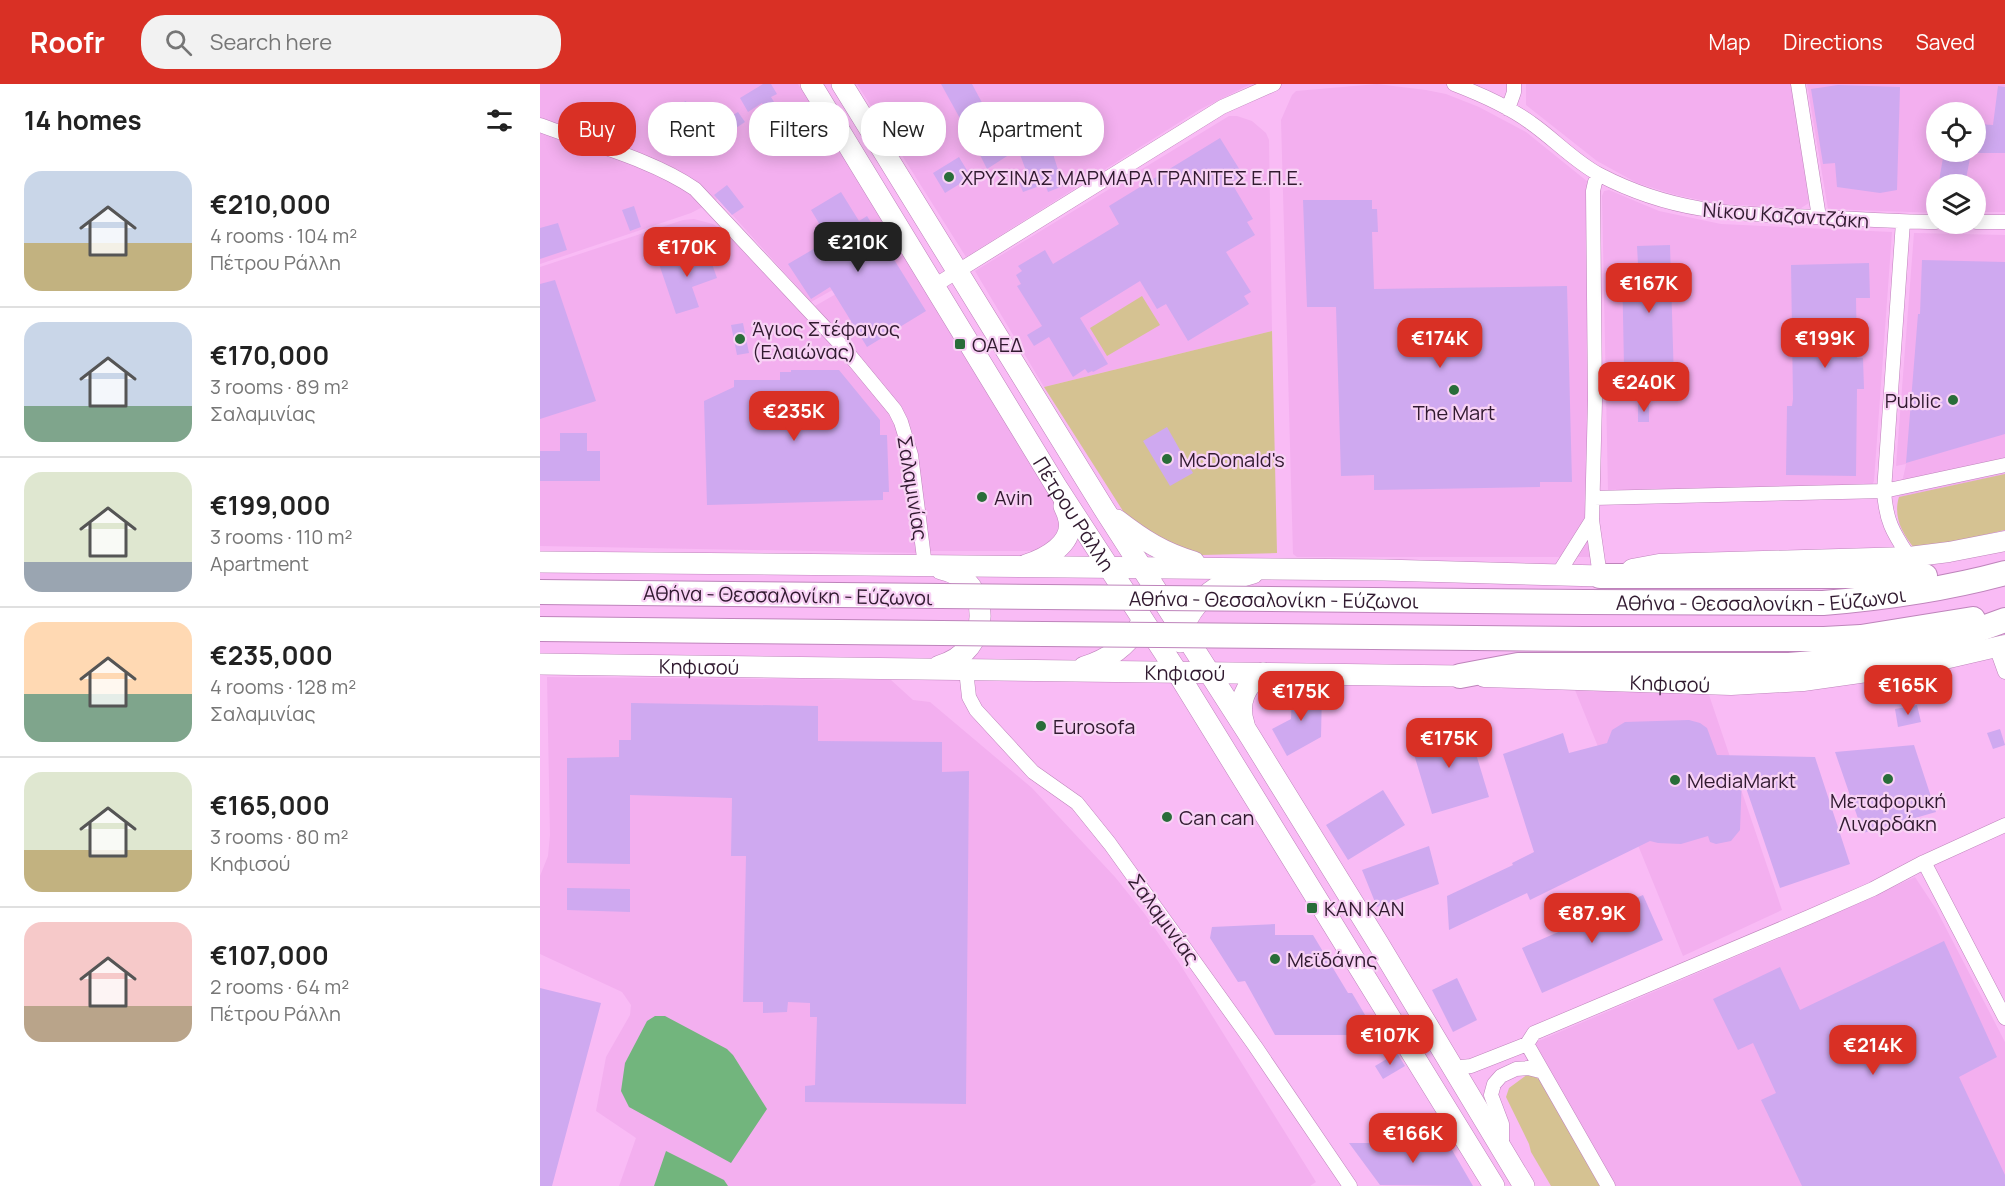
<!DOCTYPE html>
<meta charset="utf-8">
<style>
:root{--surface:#fff;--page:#f2f2f2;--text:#222;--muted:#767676;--line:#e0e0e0;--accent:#d93025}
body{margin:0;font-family:Manrope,sans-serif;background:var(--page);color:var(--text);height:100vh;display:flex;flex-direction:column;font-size:22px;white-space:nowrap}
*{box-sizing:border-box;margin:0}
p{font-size:20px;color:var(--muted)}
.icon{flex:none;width:33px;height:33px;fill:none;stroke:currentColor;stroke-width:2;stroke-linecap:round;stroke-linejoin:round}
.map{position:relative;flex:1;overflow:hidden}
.details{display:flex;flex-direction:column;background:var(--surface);width:540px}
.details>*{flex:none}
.top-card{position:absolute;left:18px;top:18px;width:570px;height:54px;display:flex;gap:12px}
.tools{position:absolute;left:1386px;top:18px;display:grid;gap:12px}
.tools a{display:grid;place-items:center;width:60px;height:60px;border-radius:50%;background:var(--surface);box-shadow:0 3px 15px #0003;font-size:30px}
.price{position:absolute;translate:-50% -51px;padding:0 14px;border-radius:12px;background:var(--accent);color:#fff;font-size:20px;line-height:39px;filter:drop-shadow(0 2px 3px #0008)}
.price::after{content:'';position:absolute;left:50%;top:36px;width:18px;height:14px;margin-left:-9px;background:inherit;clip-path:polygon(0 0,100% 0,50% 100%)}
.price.selected{background:#222;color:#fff}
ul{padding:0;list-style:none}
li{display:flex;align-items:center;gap:18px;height:150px;padding:0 24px}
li+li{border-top:2px solid var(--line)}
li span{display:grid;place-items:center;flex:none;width:168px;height:120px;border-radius:18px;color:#555}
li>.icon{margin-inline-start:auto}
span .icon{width:72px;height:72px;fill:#fffc;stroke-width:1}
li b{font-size:26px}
h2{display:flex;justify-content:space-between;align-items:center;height:72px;padding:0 24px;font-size:26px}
.chip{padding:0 21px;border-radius:24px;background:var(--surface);box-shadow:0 3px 15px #0003;font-size:21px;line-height:54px}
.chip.selected{background:var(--accent);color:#fff}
header{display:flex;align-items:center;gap:36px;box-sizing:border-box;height:84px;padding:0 30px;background:var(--accent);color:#fff}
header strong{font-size:28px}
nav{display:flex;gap:33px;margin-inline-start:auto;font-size:21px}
.search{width:420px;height:54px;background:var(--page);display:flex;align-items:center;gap:15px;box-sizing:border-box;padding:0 21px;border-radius:24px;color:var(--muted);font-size:22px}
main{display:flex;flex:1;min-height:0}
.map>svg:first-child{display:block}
</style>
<header>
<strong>Roofr</strong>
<div class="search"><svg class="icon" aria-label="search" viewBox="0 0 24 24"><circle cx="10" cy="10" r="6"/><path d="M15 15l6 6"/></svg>Search here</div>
<nav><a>Map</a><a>Directions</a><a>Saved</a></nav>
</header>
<main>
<section class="details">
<h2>14 homes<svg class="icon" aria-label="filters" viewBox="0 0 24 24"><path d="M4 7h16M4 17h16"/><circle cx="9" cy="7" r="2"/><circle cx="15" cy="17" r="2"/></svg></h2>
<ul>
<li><span style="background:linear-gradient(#c9d6e8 60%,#c2b280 0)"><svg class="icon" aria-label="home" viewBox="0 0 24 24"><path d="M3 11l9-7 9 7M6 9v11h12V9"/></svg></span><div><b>€210,000</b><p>4 rooms · 104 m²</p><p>Πέτρου Ράλλη</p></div></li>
<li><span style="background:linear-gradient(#c9d6e8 70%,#7fa58c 0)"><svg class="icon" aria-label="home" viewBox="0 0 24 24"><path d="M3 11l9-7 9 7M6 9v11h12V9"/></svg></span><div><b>€170,000</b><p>3 rooms · 89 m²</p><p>Σαλαμινίας</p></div></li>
<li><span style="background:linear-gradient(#dfe7d0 75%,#9aa5b1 0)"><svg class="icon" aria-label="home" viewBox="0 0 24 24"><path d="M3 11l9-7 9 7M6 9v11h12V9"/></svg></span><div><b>€199,000</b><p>3 rooms · 110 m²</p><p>Apartment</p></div></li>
<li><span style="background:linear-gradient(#ffd9b3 60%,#7fa58c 0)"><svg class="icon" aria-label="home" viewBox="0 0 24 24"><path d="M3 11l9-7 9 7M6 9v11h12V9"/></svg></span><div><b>€235,000</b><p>4 rooms · 128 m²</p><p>Σαλαμινίας</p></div></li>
<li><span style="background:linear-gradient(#dfe7d0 65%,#c2b280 0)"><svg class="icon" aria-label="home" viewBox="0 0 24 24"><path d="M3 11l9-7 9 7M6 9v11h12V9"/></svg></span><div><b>€165,000</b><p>3 rooms · 80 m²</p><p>Κηφισού</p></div></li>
<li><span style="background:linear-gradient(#f6c9c9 70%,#b9a48a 0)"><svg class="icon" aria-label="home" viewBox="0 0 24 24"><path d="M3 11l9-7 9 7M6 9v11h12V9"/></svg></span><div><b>€107,000</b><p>2 rooms · 64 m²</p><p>Πέτρου Ράλλη</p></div></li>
</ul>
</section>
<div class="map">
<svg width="1465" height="1102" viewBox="0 0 1465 1102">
<rect width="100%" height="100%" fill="#f9bbf5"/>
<!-- built -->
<path fill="#f3afef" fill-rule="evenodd" d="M0,0H258L362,167L271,218L178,115L151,129L0,180Z
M317,0H711L659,26L426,173Z
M837,0L886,6L906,10L939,23L986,48L1048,98L1055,473H757L753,470L741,36L752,11L756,7Z
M986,0H1251L1269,119L1261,124L1180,120L1136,111L1097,99L1057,77L986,21Z
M1267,0H1465V128H1436V100H1396V129L1288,125ZM1396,28H1436V68H1396Z
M689,32H697L712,37L726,49L729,56L732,247L504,303L435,187Z
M1069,106L1119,127L1181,140L1352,148L1334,397L1332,401L1068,406L1062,112L1064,107Z
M154,135L173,140L187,150L284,253L355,336L365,370L379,469L0,462V183L143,136Z
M1374,149L1465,151V446L1368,456L1359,440L1358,418L1366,380L1356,382Z
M364,171L513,412L519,429L521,445L513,458L494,467H390L387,462L375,357L370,341L365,330L348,306L275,222Z
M7,593L351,596L373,616L390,618L492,704L575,793L604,829L638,877L776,1098L770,1102H79L96,1054L56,1027L66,973L90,931L91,921L82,908L0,870V792L8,772L10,751Z
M1035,606L1168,608L1242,826L1143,872Z
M1375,793L1396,825L1465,958V1102H1076L996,968V958L1268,842Z"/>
<!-- green -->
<path fill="#d5c292" d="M602,212L620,241L567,272L550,244Z
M732,247L737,469L662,471L631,462L590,438L504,303Z
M1465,390V446L1418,457L1374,464C1362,449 1353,432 1359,413Z
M988,990L999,995L1061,1102H1011L991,1068L989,1060L966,1013L969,1004Z"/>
<!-- water -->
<path fill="#72b57d" d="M115,932H125L187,965L193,971L227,1025L191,1079L89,1023L81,1007L85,979L107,937Z
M126,1067L184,1096L188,1102H114Z"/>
<!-- building -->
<path fill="#cfa9f0" d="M223,0H231L237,10L231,13L248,41L238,47L222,19L208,28L200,14Z
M401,0H432L446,26L440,29L446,39L428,49Z
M1298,1L1360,3L1357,106L1340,109L1297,103L1295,79L1283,80L1271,5Z
M1458,2L1465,3V69H1434L1438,40L1453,41Z
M145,17L170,32L184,23L169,51L136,32Z
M389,25L398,39L366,59L357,44Z
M198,28L205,38L193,46L186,35Z
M515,39L523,55L510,60L523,102L508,108L505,100L483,108L478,96L488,92L478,65L447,85L437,65Z
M680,54L703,91L691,98L713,135L707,138L715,151L686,168L711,208L704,212L709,220L648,257L626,220L617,225L600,197L540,234L568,280L553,288L552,287L548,289L545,285L533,293L509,253L494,262L487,251L502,242L477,202L481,200L476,191L482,187L478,182L505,166L513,180L579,140L569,122Z
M1404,68L1431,69L1425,100L1399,97Z
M419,73L431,93L405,109L393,89Z
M187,101L204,123L192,131L174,111Z
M301,108L319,137L327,132L386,227L327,263L290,203L271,215L248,180L289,156L271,126Z
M763,116H832V125H837L838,148H832L834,205L1027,202L1032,398H1000V403L834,406V391L801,392L796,223H767Z
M94,122L101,143L90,147L82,126Z
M18,139L27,166L0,175V144Z
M1130,161L1134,297L1102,298V283H1084L1082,180H1098L1097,162Z
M166,163L177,194L152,203L159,223L136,230L119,180Z
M1382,176L1465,178V350L1366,379L1378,230H1380Z
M1329,179L1330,214H1316L1317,274H1323L1324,305H1317L1316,392L1246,391L1247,322H1252L1253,315L1251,181Z
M15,196L56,317L0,335V200Z
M203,239L209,269L197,271L191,241Z
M251,286H299L340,336V351H347L349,408H343V416L167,421L164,317L194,303V296H240V288H251Z
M1098,320H1109V338H1098Z
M627,343L653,389L630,402L603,357Z
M20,349H47V367H60V397H0V367H20Z
M752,606L782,607L781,653L747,672L732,645L751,635Z
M91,619L278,622V657L402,658V688L429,687L426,1020L265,1018V1002L275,1001L277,933H270V919L248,918L247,928L223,929V918H203L206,772H191L192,714L90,711V780L27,779V674L79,673V656H91Z
M1377,621L1381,638L1358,643L1355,625Z
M1149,636L1160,639L1167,644L1177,671L1275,673L1310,780L1240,804L1202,692L1200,746L1191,757L1176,760L1170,758L1168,752L1141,760L1118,759L1110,757L990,816L987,809L909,846L907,812L973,781L972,779L994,768L963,670L1023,649L1029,669L1067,659L1072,646L1085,638Z
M927,640L949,713L892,730L870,657Z
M1460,645L1465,661L1453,665L1447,649Z
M1374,661L1396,728L1323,749L1295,668Z
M843,706L865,741L808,776L786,741Z
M889,762L899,800L837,823L822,786Z
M27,804L90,805V828L27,826Z
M1103,811L1123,856L1002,909L982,864Z
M735,840V851H773L808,909H812L837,951H735L705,897L698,898L670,854L672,843Z
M1404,857L1457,973L1419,993L1465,1091V1102H1262L1221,1016L1236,1009L1213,959L1198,966L1173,915L1240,883L1260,926Z
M917,894L937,936L913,948L892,906Z
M0,904L61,919L12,1102H0Z
M857,969L865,982L843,995L835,982Z
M809,1059H908L933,1102L840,1101Z"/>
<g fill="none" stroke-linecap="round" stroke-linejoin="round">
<!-- street casing -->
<g stroke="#be84bb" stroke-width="15">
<path id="street" d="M914,0C940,10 968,22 991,39C1014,55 1035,78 1060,91C1135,130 1196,130 1278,133C1317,135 1357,138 1396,138
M1258,0L1279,133
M968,25L974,8V0
M0,41C50,60 111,75 155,105L303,263L355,326L361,338L371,371L385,482
M1363,138L1344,407C1346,438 1353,448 1369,473
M1436,138H1465
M394,202L682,23L734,0
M1054,414L1344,407L1465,381
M1018,490L1052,436
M1060,492L1052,436L1055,316L1053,107L1055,98L1060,91
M1456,563L1465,588
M426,586L429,613L436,626L493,688L537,719L570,760L715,962L810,1102
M1384,778L1465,934
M987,960L1068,1102
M913,984L931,982L987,960L994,949L1269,833L1333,805L1384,778L1465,741
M962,1063V1040L951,1011L954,1000L961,992L976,985L988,984L1000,987"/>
</g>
<!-- secondary casing -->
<g stroke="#be84bb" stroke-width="21">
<g id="secondary">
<path d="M1092,485L1119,480L1369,473L1409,468L1465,457"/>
<path id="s1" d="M944,593L1191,601L1263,597L1383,580L1465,561"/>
</g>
</g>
<!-- primary casing -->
<g stroke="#be84bb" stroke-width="22">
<g id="primary">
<path id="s2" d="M271,0L516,402L637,588L954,1102"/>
<path d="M302,0L564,425L708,649L838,859L984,1102"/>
<path d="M577,436C603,456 623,469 654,478"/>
<path d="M0,478L844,486L1060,492"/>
<path d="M486,481C505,475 534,460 529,436C528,431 526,426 524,422"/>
<path d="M640,558C646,520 676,498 713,489"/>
<path id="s3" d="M0,580L920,592"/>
<path d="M399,582C453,567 454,496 401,485"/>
<path d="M544,583C570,575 586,562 601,540"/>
<path d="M704,640C697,620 705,600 723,589"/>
</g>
</g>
<!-- highway casing -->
<g stroke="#be84bb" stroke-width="26">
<g id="highway">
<path d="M1060,492H1385"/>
<path d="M0,508L191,510"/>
<path id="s4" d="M1045,518L1283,519C1344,514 1406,505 1465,489"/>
<path d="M0,545L190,547"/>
<path d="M1044,555H1284L1321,553L1433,535"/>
<path d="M920,592L978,581H1249L1321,575L1396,561L1465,536"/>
</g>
</g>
<!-- street -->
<use href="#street" stroke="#fff" stroke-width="14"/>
<!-- secondary -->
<use href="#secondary" stroke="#fff" stroke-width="20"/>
<!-- primary -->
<use href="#primary" stroke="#fff" stroke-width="21"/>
<!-- highway -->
<use href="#highway" stroke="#fff" stroke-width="24"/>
<!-- highway-bridge casing -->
<g stroke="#be84bb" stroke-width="26" stroke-linecap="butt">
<g id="highway-bridge">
<path id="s5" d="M191,510L1045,518"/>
<path d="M190,547L1044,555"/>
</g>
</g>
<!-- highway-bridge -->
<use href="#highway-bridge" stroke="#fff" stroke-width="24"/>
</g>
<!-- markers -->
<g fill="#296d39" stroke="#f8d2f5" stroke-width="2">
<circle cx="409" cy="93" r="6"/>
<circle cx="200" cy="255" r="6"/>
<rect x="414" y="254" width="12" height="12" rx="3"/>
<circle cx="914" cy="306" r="6"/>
<circle cx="1413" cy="316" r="6"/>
<circle cx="627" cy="375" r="6"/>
<circle cx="442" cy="413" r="6"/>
<circle cx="501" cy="642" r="6"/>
<circle cx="1348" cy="695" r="6"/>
<circle cx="1135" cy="696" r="6"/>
<circle cx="627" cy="733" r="6"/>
<rect x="766" y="818" width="12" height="12" rx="3"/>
<circle cx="735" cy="875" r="6"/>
</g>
<g text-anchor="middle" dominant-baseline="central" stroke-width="4.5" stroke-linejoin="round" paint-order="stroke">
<!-- poi labels -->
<g font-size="20" fill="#311a30" stroke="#f8d2f5" text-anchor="start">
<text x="421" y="93">ΧΡΥΣΙΝΑΣ ΜΑΡΜΑΡΑ ΓΡΑΝΙΤΕΣ Ε.Π.Ε.</text>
<text x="212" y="244">Άγιος Στέφανος<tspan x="212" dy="23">(Ελαιώνας)</tspan></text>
<text x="432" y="260">ΟΑΕΔ</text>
<text x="1401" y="316" text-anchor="end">Public</text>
<text x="914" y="328" text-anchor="middle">The Mart</text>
<text x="639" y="375">McDonald's</text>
<text x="454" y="413">Avin</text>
<text x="513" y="642">Eurosofa</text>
<text x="1147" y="696">MediaMarkt</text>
<text x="1348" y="716" text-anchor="middle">Μεταφορική<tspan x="1348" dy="23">Λιναρδάκη</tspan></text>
<text x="639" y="733">Can can</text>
<text x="784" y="824">ΚΑΝ ΚΑΝ</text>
<text x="747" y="875">Μεϊδάνης</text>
</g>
<!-- street labels -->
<g font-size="20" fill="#311a30" stroke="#f8d2f5">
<text transform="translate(1246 131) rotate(4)">Νίκου Καζαντζάκη</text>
<text transform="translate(373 404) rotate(81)">Σαλαμινίας</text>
<text stroke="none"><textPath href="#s2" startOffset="504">Πέτρου Ράλλη</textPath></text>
<text transform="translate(248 511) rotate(1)">Αθήνα - Θεσσαλονίκη - Εύζωνοι</text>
<text stroke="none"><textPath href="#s4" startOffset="176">Αθήνα - Θεσσαλονίκη - Εύζωνοι</textPath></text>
<text stroke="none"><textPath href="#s5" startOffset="543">Αθήνα - Θεσσαλονίκη - Εύζωνοι</textPath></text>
<text stroke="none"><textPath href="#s3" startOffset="159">Κηφισού</textPath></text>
<text stroke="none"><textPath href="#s3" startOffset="645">Κηφισού</textPath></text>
<text stroke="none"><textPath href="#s1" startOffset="186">Κηφισού</textPath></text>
<text transform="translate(624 835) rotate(54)">Σαλαμινίας</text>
</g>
</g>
</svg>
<div class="tools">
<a><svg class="icon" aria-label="locate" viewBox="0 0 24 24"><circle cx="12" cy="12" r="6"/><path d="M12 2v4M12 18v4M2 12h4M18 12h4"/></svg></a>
<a><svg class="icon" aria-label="layers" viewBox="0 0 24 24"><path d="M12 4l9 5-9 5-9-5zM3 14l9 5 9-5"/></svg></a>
</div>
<b class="price selected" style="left:318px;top:189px">€210K</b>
<b class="price" style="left:147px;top:194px">€170K</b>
<b class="price" style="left:1109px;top:230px">€167K</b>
<b class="price" style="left:900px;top:285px">€174K</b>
<b class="price" style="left:1285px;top:285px">€199K</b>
<b class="price" style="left:1104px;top:329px">€240K</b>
<b class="price" style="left:254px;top:358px">€235K</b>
<b class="price" style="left:1368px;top:632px">€165K</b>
<b class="price" style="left:761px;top:638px">€175K</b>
<b class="price" style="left:909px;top:685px">€175K</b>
<b class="price" style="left:1052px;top:860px">€87.9K</b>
<b class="price" style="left:850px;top:982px">€107K</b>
<b class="price" style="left:1333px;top:992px">€214K</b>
<b class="price" style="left:873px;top:1080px">€166K</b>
<div class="top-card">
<a class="chip selected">Buy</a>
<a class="chip">Rent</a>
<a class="chip">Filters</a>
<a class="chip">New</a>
<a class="chip">Apartment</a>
</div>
</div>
</main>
